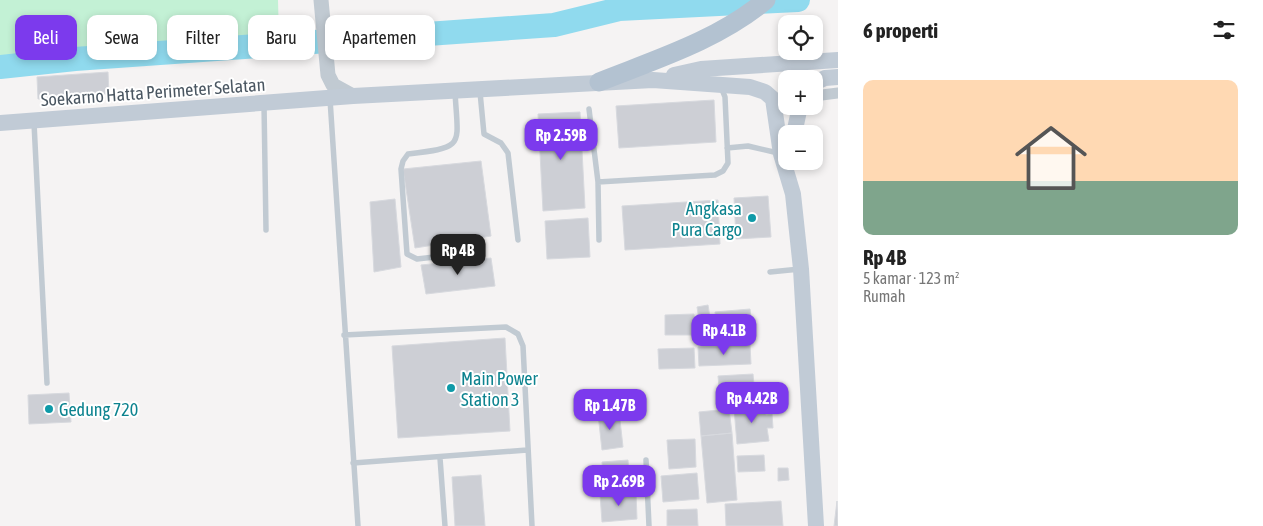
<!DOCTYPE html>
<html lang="id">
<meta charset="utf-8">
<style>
:root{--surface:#fff;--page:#f2f2f2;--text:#222;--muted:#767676;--line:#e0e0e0;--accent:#7c3aed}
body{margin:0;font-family:"Asap Condensed",sans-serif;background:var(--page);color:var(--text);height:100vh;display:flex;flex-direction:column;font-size:19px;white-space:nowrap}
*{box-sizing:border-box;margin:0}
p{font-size:16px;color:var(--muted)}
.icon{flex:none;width:28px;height:28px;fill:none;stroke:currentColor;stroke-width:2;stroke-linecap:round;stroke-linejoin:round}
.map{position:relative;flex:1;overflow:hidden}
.panel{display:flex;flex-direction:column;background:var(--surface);width:425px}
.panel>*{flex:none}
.hud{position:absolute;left:15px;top:15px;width:475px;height:45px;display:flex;gap:10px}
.fabs{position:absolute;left:778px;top:15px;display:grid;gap:10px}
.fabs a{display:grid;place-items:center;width:45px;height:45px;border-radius:10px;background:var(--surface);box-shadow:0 2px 8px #0003;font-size:25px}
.price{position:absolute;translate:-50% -42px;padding:0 11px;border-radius:10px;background:var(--accent);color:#fff;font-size:16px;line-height:32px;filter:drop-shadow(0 1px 2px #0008)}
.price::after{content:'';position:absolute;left:50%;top:30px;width:15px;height:11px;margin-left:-8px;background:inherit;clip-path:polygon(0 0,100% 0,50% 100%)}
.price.on{background:#222;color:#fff}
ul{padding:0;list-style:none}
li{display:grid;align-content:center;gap:10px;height:265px;padding:0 25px}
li+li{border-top:1px solid var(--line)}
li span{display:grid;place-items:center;height:155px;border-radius:10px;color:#555}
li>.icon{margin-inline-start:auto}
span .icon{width:90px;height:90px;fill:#fffc;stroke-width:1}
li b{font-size:21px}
h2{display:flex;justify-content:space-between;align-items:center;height:60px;padding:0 25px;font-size:21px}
.chip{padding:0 18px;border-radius:10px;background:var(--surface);box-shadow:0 2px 8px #0003;font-size:18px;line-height:45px}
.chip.on{background:var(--accent);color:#fff}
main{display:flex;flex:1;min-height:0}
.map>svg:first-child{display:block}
</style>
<main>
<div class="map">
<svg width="838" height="526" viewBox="0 0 838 526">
<rect width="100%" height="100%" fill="#f5f3f3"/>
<!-- green -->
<path fill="#c3f1d5" d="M0,0H278L279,38L0,58Z"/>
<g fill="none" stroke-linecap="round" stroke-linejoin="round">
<!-- river -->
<path stroke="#90daee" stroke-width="24" d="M0,67L75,59L554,25L619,9L798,0"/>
</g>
<!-- building -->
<path fill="#cdcfd5" stroke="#d7d9de" d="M108,72L109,94L38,99L37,77Z
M714,100L716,142L619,148L616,106Z
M580,112L585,208L543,211L538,114Z
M481,161L491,236L415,248L403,169Z
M768,196L771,237L736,239L734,198Z
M395,199L401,267L374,272L370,202Z
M718,200L720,244L625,250L622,206Z
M588,218L590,257L547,259L545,221Z
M491,258L495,286L426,294L421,265Z
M708,305L710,317L699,319L697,307Z
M750,309L752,327L717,330L715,312Z
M694,314L695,335H665V315Z
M505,338L510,431L398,438L392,346Z
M750,345L751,364L699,366L698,347Z
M694,348L695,368L659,369L658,349Z
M753,374L755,395L720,397L718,376Z
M69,393L71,422L29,424L28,395Z
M765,405L766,415L772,414L773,428H767L769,441L737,444L734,408Z
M729,409L732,433L701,436L699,412Z
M619,411L623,447L602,450L598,414Z
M732,433L737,500L707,503L701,436Z
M695,439L696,467L669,469L667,440Z
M764,455L765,471L738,472L737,456Z
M628,460L630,488L604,490L602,462Z
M778,468H788L789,480L778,481Z
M697,473L699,499L663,502L661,476Z
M481,475L485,526H455L452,477Z
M636,492L637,519L602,522L600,494Z
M781,501L783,526H726L725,504Z
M837,501L838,526H834Z
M697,509L698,526H667V510Z"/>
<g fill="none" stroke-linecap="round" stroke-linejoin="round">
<!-- service -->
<path stroke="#c1cad2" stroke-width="5.5" d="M455,92C458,147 466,147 408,154L403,161L401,169L407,254L417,259L469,253
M480,92L484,134L501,143L508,153L518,240
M330,99L358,526
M264,104L266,230
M589,109L598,182L599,240
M34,123L47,383
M727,148L748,146L778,153
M598,182L715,175L723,171L728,163L725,97L721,87
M770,272L800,269
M344,335L506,327L518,334L523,346L532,526
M440,458L445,526
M646,460L649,526
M353,463L527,450"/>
<!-- minor -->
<path stroke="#c1cad2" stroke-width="11" d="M814,96L838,93"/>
<!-- tertiary -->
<path stroke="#c1cad2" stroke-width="15" d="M321,0L328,75L333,85L353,96"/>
<!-- secondary -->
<path stroke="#c1cbd6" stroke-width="16" d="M674,75L701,69L838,60
M814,83L825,78L838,77
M0,123L353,96L653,80L750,87L765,92L773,99L781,154L793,194L801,269L816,526
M794,134L800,106"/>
<!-- primary -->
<path stroke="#b3c2d1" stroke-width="19" d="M599,82C657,59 718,40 766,0"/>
</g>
<!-- markers -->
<g fill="#0f9aa8" stroke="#fff" stroke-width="2">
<circle cx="752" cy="218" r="5"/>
<circle cx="451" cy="388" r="5"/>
<circle cx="49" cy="409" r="5"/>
</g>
<g text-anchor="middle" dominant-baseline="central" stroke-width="4" stroke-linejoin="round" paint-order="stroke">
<!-- street labels -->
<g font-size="18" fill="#4a5661" stroke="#fff">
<text transform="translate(153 92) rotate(-4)">Soekarno Hatta Perimeter Selatan</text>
</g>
<!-- culture labels -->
<g font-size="18" fill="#0d838f" stroke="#fff" text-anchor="start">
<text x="742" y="208" text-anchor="end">Angkasa<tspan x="742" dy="21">Pura Cargo</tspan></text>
<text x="461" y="378">Main Power<tspan x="461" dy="21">Station 3</tspan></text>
<text x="59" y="409">Gedung 720</text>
</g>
</g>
</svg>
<div class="fabs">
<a><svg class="icon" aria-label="locate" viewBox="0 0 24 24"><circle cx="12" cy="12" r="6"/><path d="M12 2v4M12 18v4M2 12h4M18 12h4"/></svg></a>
<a>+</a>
<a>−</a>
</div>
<b class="price" style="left:561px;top:161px">Rp 2.59B</b>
<b class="price on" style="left:458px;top:276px">Rp 4B</b>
<b class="price" style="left:724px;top:356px">Rp 4.1B</b>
<b class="price" style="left:752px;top:424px">Rp 4.42B</b>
<b class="price" style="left:610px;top:431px">Rp 1.47B</b>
<b class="price" style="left:619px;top:507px">Rp 2.69B</b>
<div class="hud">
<a class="chip on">Beli</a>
<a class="chip">Sewa</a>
<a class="chip">Filter</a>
<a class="chip">Baru</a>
<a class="chip">Apartemen</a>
</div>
</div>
<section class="panel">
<h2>6 properti<svg class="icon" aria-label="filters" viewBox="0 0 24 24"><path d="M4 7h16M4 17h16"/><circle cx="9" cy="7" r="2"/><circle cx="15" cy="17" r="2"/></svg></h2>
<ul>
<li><span style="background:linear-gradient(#ffd9b3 65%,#7fa58c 0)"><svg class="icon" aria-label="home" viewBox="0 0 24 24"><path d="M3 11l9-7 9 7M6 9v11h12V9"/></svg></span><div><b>Rp 4B</b><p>5 kamar · 123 m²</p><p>Rumah</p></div></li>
</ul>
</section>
</main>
